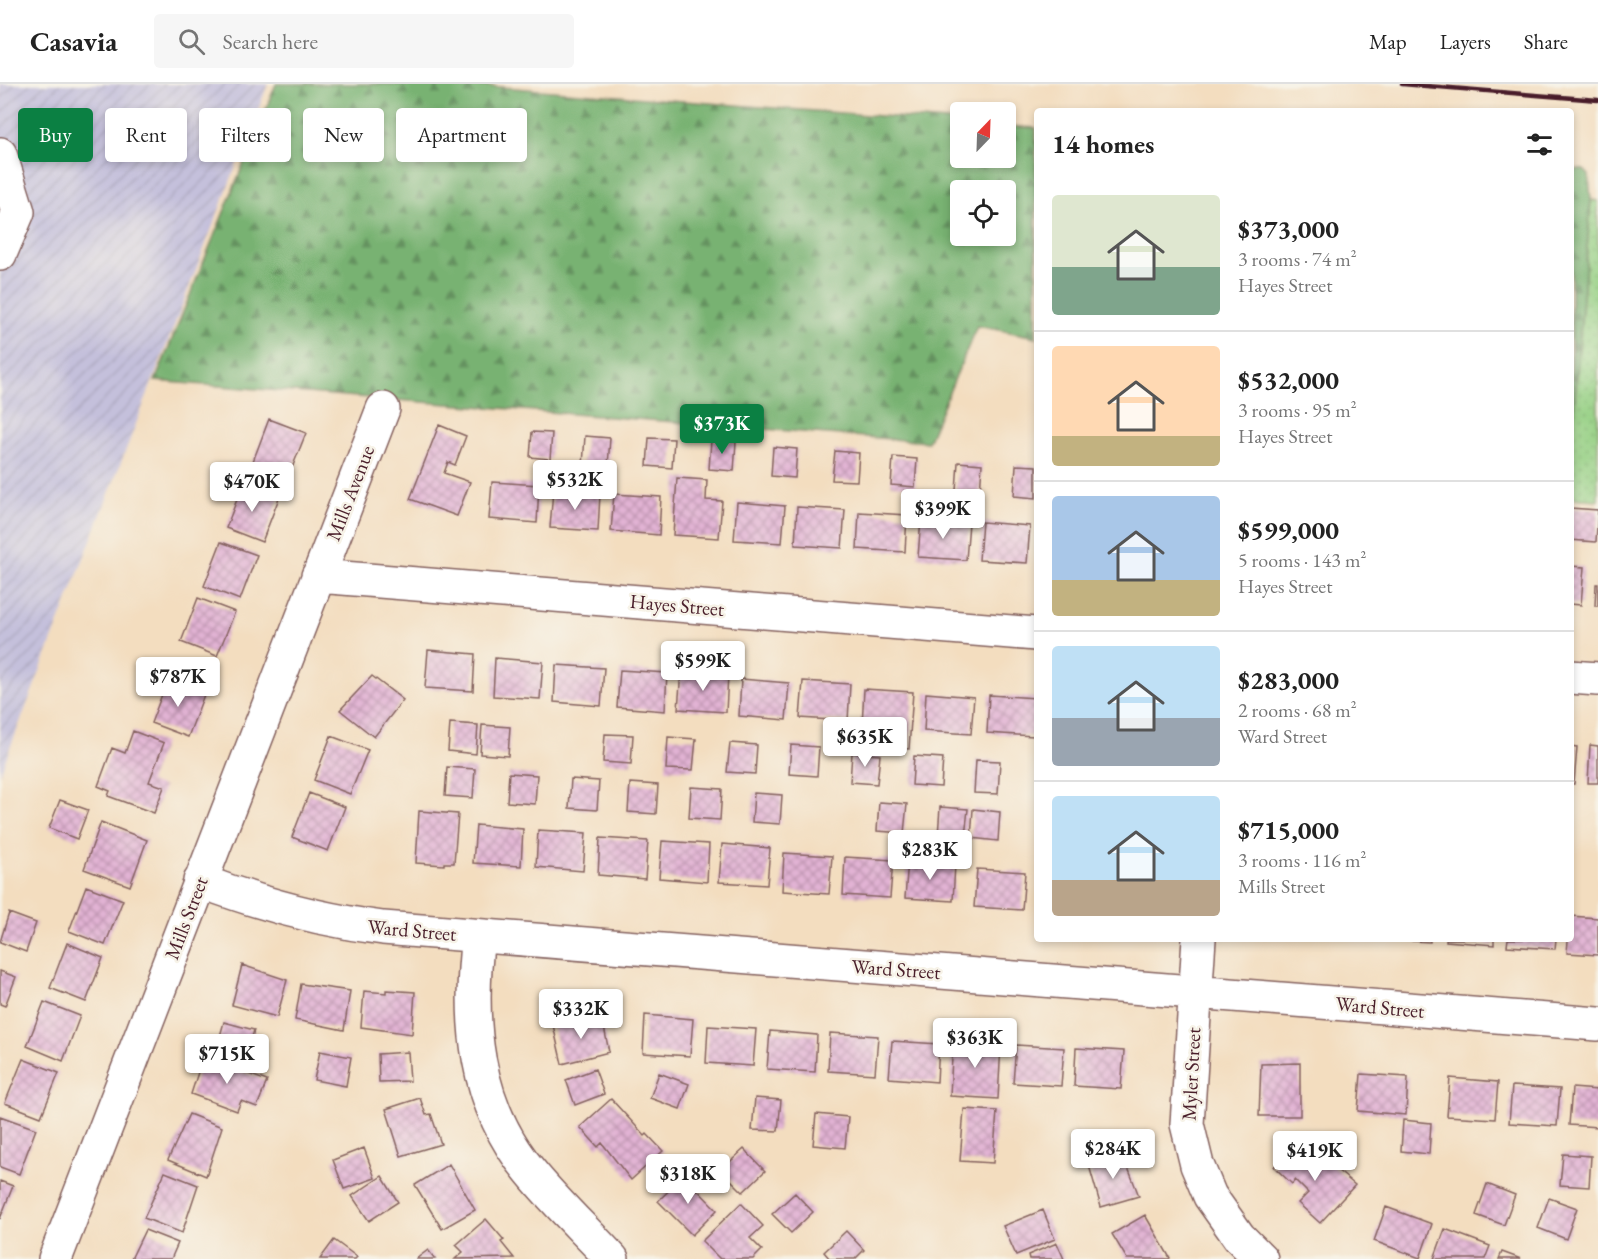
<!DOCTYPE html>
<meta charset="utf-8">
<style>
:root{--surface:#fff;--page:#f6f6f6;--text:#222;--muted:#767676;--line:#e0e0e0;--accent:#0b8043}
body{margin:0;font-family:"EB Garamond",serif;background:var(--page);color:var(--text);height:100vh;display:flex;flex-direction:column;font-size:22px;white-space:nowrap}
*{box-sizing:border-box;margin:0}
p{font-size:20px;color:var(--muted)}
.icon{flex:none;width:33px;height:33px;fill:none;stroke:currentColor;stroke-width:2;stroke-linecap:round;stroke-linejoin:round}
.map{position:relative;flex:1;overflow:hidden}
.side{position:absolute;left:1034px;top:24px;width:540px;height:834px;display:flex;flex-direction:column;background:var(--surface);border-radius:6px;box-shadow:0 3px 9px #0003}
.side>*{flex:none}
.hud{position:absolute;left:18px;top:24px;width:570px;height:54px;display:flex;gap:12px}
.needle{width:39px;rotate:23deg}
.tools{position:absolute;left:950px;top:18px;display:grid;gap:12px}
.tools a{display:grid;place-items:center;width:66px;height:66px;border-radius:6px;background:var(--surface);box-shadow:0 3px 9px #0003;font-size:30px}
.price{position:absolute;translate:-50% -51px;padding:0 14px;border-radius:6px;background:#fff;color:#222;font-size:20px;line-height:39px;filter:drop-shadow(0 2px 3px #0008)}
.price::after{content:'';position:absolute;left:50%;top:36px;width:18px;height:14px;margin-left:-9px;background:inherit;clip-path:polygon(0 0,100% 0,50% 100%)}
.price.on{background:var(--accent);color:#fff}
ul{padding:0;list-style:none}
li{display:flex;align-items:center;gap:18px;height:150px;padding:0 18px}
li+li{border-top:2px solid var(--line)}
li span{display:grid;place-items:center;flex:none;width:168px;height:120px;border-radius:6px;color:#555}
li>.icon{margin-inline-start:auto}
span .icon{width:72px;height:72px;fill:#fffc;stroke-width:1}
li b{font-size:26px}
h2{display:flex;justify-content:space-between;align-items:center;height:72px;padding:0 18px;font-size:26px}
.chip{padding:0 21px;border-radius:6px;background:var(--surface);box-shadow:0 3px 9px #0003;font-size:21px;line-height:54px}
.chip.on{background:var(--accent);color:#fff}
header{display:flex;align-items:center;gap:36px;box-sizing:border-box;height:84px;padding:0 30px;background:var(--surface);border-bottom:2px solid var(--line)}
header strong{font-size:28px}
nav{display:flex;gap:33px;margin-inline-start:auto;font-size:21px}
.search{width:420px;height:54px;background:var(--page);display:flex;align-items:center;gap:15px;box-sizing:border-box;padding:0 21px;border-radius:6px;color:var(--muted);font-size:22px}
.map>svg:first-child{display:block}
</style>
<header>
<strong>Casavia</strong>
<div class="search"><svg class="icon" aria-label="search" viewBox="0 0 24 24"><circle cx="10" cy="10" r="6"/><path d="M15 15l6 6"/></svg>Search here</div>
<nav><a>Map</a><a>Layers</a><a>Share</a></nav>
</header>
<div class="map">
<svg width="1598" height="1175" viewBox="0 0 1598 1175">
<defs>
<pattern id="industrial-furrows" width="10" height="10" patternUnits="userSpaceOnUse" patternTransform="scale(1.5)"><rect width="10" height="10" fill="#c4c0db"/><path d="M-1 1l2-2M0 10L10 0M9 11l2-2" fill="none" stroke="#aaa5bc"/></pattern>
<pattern id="grass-dots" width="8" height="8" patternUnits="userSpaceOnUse" patternTransform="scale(1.5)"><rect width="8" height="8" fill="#95d084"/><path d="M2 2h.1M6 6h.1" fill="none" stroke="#82b272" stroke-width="1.8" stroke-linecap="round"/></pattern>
<pattern id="forest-firs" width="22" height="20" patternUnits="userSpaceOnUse" patternTransform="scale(1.5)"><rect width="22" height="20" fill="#78b272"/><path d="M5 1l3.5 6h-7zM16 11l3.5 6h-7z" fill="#64905e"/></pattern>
<pattern id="building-cross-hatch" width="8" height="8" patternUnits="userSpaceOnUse" patternTransform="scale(1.5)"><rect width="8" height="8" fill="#e2b3d4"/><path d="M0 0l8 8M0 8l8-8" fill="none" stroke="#b991ac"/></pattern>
</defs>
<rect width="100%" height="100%" fill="#f7f3e8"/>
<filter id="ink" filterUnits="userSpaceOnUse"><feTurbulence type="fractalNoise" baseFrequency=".0167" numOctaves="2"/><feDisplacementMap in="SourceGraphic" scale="12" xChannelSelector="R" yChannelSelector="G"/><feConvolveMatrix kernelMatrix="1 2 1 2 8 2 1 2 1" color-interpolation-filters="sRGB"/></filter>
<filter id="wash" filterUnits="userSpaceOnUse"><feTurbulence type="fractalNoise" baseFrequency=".008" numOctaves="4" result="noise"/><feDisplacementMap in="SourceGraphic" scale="24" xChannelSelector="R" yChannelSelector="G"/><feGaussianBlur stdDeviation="1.35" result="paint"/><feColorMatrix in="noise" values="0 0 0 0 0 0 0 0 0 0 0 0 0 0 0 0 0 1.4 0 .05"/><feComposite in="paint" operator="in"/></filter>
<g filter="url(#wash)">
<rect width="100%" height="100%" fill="#f3ddbf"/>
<!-- industrial -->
<path fill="url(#industrial-furrows)" d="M0,0H268L0,690Z"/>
<!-- grass -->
<path fill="url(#grass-dots)" stroke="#707858" stroke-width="1.5" d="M1591,116L1598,117V416L1571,414V361Z"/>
<!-- forest -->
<path fill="url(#forest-firs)" stroke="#61684e" stroke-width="1.5" fill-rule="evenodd" d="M276,0H460L960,38V74H1005V42L1036,44V253L977,242L928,358L155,297ZM960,106H1005V152H960Z
M1571,85L1584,86L1589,91L1591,116L1571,361Z"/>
<g id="blocks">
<!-- building -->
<path fill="url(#building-cross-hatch)" d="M269,335L306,349L288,394L252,380Z
M439,341L466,352L455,381L448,378L444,389L470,398L457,432L410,415Z
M532,348L552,349L550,375L530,373Z
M585,352L610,354L608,382L583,381Z
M649,354L674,355L672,384L647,382Z
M711,356L736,358L734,387L709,385Z
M773,363L797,365L795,394L771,392Z
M835,367L859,369L857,397L832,396Z
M893,373L917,375L915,403L891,401Z
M958,378L982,380L980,409L956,406Z
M1016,381L1036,382V414L1014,412Z
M677,394L707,396L706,416L722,417L719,454L673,451Z
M492,398L539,401L537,439L489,435Z
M243,400L279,414L262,458L226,444Z
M553,406L600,410L598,447L550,444Z
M614,410L661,413L659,451L611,447Z
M737,418L785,422L782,459L734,456Z
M797,423L845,426L842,464L795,461Z
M1570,424L1598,426L1596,458L1570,456Z
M859,428L907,431L905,468L857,465Z
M921,435L969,439L966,476L918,473Z
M982,438L1030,442L1027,479L979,476Z
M221,458L257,471L240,516L204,502Z
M1570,482L1584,483L1581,521L1570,520Z
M1596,500H1598V522H1595Z
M198,514L235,528L217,572L181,558Z
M428,566L475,570L473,607L425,604Z
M495,574L543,578L540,615L493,612Z
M556,581L604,584L601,622L554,618Z
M620,586L667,589L665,627L617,623Z
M681,587L728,591L726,628L678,625Z
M372,592L403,616L374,653L340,626Z
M168,595L205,608L188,653L151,639Z
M741,595L789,599L786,636L739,632Z
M803,597L850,600L848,637L800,634Z
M864,605L913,608L909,665L876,663L877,643H862Z
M926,609L974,613L971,650L924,647Z
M989,611L1036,614L1034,652L987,649Z
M450,639L478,641L476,670L448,667Z
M482,641L510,643L508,672L480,670Z
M133,647L164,659L149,698L164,703L154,729L108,712L110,707L98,702L112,664L125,669Z
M605,650L633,651L631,680L603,678Z
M331,652L368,666L350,710L314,696Z
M668,653L696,655L693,686L666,685Z
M730,659L757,661L755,690L727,688Z
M791,661L819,663L817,692L789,690Z
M1590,661L1598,662V699H1588Z
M1570,662L1577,663L1574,700H1570Z
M852,669L880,671L877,700L850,698Z
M914,672L943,674L941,703L912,701Z
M976,676L1000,677L998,710L974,709Z
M447,683L475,685L473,714L445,712Z
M509,689L537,691L535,720L507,718Z
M571,695L599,697L597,726L569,724Z
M630,699L658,701L656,730L628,728Z
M691,703L722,705L720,736L689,734Z
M309,709L345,723L328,767L292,753Z
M754,709L782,711L780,740L752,738Z
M60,716L88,726L77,755L49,744Z
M879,718L907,720L904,749L877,747Z
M940,723L968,725L965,753L938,752Z
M973,725L1000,728L998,757L971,754Z
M419,727L458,730L454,779H444V781L416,779Z
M101,738L147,756L130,802L84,785Z
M476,741L523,745L521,782L473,779Z
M538,746L586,749L583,787L536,783Z
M600,754L648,757L645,795L598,791Z
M662,757L709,760L707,798L659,794Z
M722,760L770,764L767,801L719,798Z
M784,769L832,772L829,810L782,807Z
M845,773L893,776L890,814L843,811Z
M908,776L955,780L953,817L905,814Z
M977,785L1025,788L1022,826L974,823Z
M86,802L123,816L105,861L69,847Z
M9,829L36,839L26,868L0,858Z
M1570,832L1598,834V871L1567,869Z
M1412,855H1430V858L1412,857Z
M1446,855H1494V861L1446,857Z
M1508,855H1556L1555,865L1507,862Z
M67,859L103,874L86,918L50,904Z
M242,881L287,896L277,933L232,921Z
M0,887L16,893L5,922L0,920Z
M301,900L350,907L344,946L295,936Z
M386,906L415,908L412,950L361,943L364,907L386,909Z
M44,918L80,932L63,977L27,962Z
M645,931L693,935L690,972L643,969Z
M602,933L609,968L562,980L553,941Z
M224,938L254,946L247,971L217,963Z
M708,942L756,945L753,982L706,979Z
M770,947L817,951L815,988L767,985Z
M830,949L878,952L875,990L828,987Z
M953,954L1001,961L998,1015L950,1012Z
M892,957L939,960L937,998L889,994Z
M1016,961L1064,964L1061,1002L1013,999Z
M1076,964L1124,967L1121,1005L1074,1002Z
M320,967L351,973L346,1002L314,996Z
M408,968L410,997L379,998L378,970Z
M203,973L267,997L257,1023L241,1017L237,1027L191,1010Z
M23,975L59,989L41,1033L5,1019Z
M1300,979V1032H1259L1261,980Z
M595,985L604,1010L575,1021L566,996Z
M659,989L689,1000L680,1025L650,1014Z
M1361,990L1408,993L1406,1031L1358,1027Z
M1450,994L1498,998L1495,1035L1447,1032Z
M1512,1002L1560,1005L1557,1042L1509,1039Z
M1572,1004L1598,1006V1043L1569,1041Z
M420,1014L426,1031L431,1030L441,1060L401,1072L386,1025Z
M755,1014L781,1016L778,1047L752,1046Z
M611,1015L645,1052L647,1050L663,1067L631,1096L602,1059L598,1063L580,1043Z
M964,1025L997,1027L993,1079L960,1077Z
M189,1030L222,1043L206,1092L168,1076Z
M816,1030L848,1033L845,1064L813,1061Z
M0,1032L36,1045L19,1090L0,1083Z
M1403,1036L1431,1039L1429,1070L1401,1067Z
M1293,1061L1310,1076L1317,1069L1355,1101L1320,1139L1298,1119L1308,1109L1295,1096L1292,1100L1274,1083Z
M364,1064L375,1094L344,1105L333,1076Z
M744,1065L765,1087L743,1108L721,1086Z
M1122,1068L1139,1112L1101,1123L1088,1078Z
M1563,1070L1591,1072L1589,1103L1560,1101Z
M449,1080L475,1126L442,1145L415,1101Z
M165,1088L198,1101L182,1149L144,1134Z
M382,1092L398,1118L369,1137L352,1112Z
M684,1092L717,1126L692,1151L658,1117Z
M0,1097L13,1102L0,1135Z
M1487,1100L1515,1111L1504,1141L1476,1131Z
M795,1109L813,1128L791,1149L772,1130Z
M1549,1114L1577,1124L1566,1155L1538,1144Z
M741,1119L763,1142L750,1154L762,1166L753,1175H720L702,1157Z
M1386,1123L1432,1140L1420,1174L1374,1157Z
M1043,1126L1055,1155L1016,1171L1003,1142Z
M1145,1131L1170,1174L1169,1175H1127L1112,1150Z
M486,1135L504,1156L501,1158L514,1174L455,1175L463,1168L456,1161Z
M1445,1145L1490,1162L1485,1175H1434Z
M145,1146L178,1159L171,1175H131Z
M846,1147L864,1166L855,1175H830L824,1168Z
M334,1156L357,1173L355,1175H320Z
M1057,1159L1064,1175H1029L1028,1171Z
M428,1166L435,1175H416Z
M1502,1168L1521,1175H1499Z"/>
</g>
</g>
<g filter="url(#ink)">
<use href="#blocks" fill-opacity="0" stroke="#85625f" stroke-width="1.5"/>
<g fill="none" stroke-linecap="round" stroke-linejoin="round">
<!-- minor casing -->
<g stroke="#85625f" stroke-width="36">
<path id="minor" d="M0,70L18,128L0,170
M318,492L1036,550
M1570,593L1598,595
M200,797C261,820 319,836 383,844L1598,940
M478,852C468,935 474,1020 530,1087C555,1118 585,1146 612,1175
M1199,855L1187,1040L1197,1081L1210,1112L1239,1153L1261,1175
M55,1175L383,325"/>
</g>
<!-- minor -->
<use href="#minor" stroke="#fff" stroke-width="33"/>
<!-- rail -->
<path stroke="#4a1f2b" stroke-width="4.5" d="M1402,0L1598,16"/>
</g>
</g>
<g text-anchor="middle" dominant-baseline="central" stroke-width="5" stroke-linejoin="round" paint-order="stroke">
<!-- street labels -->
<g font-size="20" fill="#4a1f2b" stroke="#f7f3e8">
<text transform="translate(350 409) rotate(-69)">Mills Avenue</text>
<text transform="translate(677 521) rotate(5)">Hayes Street</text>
<text transform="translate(186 834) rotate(-69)">Mills Street</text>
<text transform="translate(412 846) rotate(5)">Ward Street</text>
<text transform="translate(896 885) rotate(4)">Ward Street</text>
<text transform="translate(1380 923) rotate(5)">Ward Street</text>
<text transform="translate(1191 990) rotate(-87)">Myler Street</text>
</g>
</g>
</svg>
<div class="tools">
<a><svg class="needle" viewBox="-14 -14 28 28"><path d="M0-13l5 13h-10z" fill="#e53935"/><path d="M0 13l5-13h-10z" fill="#767676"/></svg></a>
<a><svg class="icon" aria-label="locate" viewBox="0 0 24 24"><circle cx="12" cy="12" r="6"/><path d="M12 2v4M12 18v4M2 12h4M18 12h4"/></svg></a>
</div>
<b class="price on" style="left:722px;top:371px">$373K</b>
<b class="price" style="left:575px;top:427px">$532K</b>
<b class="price" style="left:252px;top:429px">$470K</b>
<b class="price" style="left:943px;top:456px">$399K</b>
<b class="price" style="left:703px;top:608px">$599K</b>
<b class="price" style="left:178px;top:624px">$787K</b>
<b class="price" style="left:865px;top:684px">$635K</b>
<b class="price" style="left:930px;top:797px">$283K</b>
<b class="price" style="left:581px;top:956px">$332K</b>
<b class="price" style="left:975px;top:985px">$363K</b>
<b class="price" style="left:227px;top:1001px">$715K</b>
<b class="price" style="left:1113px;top:1096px">$284K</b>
<b class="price" style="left:1315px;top:1098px">$419K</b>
<b class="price" style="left:688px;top:1121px">$318K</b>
<div class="hud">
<a class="chip on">Buy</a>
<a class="chip">Rent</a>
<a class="chip">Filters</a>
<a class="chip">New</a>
<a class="chip">Apartment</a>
</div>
<section class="side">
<h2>14 homes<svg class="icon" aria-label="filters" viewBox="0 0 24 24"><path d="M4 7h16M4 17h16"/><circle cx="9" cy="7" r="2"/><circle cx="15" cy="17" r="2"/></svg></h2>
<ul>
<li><span style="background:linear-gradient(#dfe7d0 60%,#7fa58c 0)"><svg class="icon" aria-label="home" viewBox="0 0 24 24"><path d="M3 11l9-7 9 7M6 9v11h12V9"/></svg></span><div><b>$373,000</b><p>3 rooms · 74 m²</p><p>Hayes Street</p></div></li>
<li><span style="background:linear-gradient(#ffd9b3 75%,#c2b280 0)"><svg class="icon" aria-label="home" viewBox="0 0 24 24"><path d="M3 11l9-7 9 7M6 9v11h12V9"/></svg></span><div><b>$532,000</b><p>3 rooms · 95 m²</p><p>Hayes Street</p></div></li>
<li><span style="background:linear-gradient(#a9c7e8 70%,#c2b280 0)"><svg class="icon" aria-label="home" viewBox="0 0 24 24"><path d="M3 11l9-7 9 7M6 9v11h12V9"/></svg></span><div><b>$599,000</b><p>5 rooms · 143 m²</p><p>Hayes Street</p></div></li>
<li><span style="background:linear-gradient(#bfe0f5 60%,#9aa5b1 0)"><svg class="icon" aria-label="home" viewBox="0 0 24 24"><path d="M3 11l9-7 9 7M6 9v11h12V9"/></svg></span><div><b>$283,000</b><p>2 rooms · 68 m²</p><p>Ward Street</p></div></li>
<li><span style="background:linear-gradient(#bfe0f5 70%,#b9a48a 0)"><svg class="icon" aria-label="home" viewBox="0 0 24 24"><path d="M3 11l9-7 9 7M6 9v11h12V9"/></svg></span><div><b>$715,000</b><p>3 rooms · 116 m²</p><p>Mills Street</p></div></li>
</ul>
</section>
</div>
